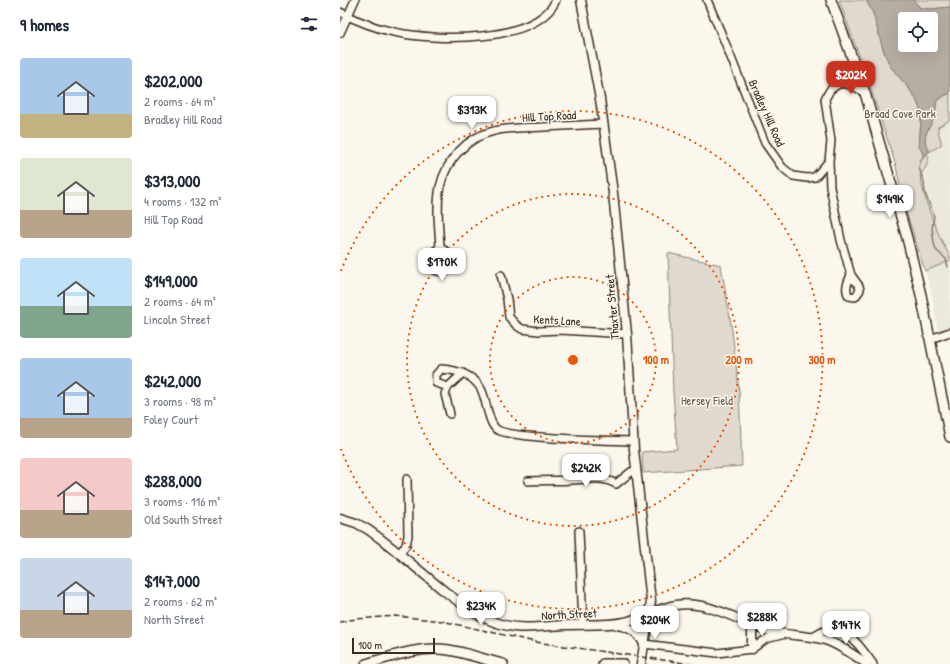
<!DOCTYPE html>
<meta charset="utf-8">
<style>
:root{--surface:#fff;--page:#f6f6f7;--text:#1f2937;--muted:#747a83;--accent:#c8321e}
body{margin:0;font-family:"Patrick Hand",sans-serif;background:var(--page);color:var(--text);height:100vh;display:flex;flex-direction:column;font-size:15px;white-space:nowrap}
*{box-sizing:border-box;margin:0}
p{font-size:13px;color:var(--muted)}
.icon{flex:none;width:22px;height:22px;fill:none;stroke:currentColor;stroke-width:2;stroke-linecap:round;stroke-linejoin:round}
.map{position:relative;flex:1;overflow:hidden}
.sheet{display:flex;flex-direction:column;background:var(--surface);width:340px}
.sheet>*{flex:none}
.fabs{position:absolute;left:558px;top:12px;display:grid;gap:8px}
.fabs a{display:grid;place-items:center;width:40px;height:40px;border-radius:4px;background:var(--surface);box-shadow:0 4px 16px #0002;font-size:20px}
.scale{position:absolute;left:12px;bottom:10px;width:83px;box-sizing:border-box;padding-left:4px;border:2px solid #3b2a1e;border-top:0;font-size:11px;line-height:14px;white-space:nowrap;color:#3b2a1e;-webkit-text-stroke:3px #fbf7ec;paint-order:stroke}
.price{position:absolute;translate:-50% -34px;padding:0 9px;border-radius:8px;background:#fff;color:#222;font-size:13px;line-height:26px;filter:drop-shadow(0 1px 2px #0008)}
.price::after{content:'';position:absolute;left:50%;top:24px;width:12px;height:9px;margin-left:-6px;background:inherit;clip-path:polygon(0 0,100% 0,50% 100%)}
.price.selected{background:var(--accent);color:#fff}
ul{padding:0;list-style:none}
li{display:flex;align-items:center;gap:12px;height:100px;padding:0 20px}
li span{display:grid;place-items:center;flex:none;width:112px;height:80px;border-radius:4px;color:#555}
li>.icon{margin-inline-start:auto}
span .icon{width:48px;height:48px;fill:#fffc;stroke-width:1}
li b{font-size:17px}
h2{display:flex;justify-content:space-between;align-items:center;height:48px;padding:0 20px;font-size:17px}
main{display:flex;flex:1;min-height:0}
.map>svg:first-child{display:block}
</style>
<main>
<section class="sheet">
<h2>9 homes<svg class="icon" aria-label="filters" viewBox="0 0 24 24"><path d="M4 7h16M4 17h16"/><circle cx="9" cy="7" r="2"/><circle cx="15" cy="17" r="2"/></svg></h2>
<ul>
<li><span style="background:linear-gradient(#a9c7e8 70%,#c2b280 0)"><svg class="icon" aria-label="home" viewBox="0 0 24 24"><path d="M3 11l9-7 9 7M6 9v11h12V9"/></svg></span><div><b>$202,000</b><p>2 rooms · 64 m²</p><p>Bradley Hill Road</p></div></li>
<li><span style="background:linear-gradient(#dfe7d0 65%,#b9a48a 0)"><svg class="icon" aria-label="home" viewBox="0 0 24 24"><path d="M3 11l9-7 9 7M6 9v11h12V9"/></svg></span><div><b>$313,000</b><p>4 rooms · 132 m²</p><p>Hill Top Road</p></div></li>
<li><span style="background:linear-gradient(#bfe0f5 60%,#7fa58c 0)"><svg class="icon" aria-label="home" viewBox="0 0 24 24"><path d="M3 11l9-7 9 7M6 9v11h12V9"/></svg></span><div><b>$149,000</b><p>2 rooms · 64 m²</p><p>Lincoln Street</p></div></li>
<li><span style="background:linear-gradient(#a9c7e8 75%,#b9a48a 0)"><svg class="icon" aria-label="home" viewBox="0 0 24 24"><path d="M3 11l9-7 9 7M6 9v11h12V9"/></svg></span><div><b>$242,000</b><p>3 rooms · 98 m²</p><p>Foley Court</p></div></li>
<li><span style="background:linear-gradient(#f6c9c9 65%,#b9a48a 0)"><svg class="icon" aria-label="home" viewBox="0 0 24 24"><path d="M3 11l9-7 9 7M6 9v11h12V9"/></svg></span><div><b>$288,000</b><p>3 rooms · 116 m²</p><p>Old South Street</p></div></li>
<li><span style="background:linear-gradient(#c9d6e8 65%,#b9a48a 0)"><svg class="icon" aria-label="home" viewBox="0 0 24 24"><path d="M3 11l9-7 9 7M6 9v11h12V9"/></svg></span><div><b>$147,000</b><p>2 rooms · 62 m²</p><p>North Street</p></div></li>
</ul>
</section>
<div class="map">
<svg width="610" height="664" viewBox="0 0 610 664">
<rect width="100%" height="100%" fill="#fbf7ec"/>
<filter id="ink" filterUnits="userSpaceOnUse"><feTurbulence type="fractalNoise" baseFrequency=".025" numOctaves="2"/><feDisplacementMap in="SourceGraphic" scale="8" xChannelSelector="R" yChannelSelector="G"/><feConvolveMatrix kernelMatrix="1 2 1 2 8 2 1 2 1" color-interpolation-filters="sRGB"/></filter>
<g filter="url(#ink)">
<!-- built -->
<path fill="#ede8dd" d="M610,93V257L597,233L583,195L580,175L586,167L589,157L587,154L589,152L596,102Z
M610,261V327L598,332L592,294L585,271Z"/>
<!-- green -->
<path fill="#dfd9ce" stroke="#8d8276" d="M499,0H526L533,13L543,49L550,66L570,90L576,99L580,109L581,121L579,146L584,156L587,154L589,157L586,167L580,175C585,204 596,231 610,257V261L585,271L564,205L556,166L528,80Z
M573,0H610V7L591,9L580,8Z
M610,93V120L598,127C597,134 602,138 601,145L589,152V150C580,137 589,130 594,118C596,113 596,107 596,102L604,96Z
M328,253L381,265L392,330L399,390L402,466L303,473L302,452L337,449L333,392Z"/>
<!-- water -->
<path fill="#b6aea2" stroke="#85796d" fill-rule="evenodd" d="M526,0H573L580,8L591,9L610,7V93L604,96L596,102C596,107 596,113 594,118C589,130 580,137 589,150V152L583,157V153L579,146L581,121L580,109L576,99L570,90L550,66L543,49L533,13ZM565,19H591V45H565Z"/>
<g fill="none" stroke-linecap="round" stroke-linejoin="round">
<!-- stream -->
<path stroke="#85796d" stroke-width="1.5" d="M583,157L580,162L579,168L584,182L585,193L594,216L592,228L594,243L596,250L606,259L608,267"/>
<!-- minor casing -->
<g stroke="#3b2a1e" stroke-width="10">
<path id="minor" d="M367,0L384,40L425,143L442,167L453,176L467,178L475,177L489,161L491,141L485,99L490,90L500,83L515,65
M0,12C17,21 35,28 54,32C93,41 197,44 216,0
M0,33L15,0
M500,83L512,85L525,93
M489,161L490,187L501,240L511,275L519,286L520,290L515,297L509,296C504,289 508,282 511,275
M100,247L108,253L112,261L109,269C97,277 84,265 92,254C94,251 98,249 100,247C99,228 96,206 100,187C106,160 127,137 154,131C170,127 187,128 203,127C223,126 243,125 263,124
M161,275L167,299L169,317L176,325L182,329L199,331L220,330L287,334
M590,339L610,332
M108,387L123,373
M110,414L105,394L108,387L96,383V375L101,369C116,370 133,374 141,389C145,396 146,407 149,415C150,419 153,426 156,429C168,439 271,440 293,441
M188,481C203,480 218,481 233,480C248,479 262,476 276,484L291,472L296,471
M239,531L243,625
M59,554L66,545L68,536L67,479
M473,637C477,635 481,632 484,631C508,625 521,648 533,664
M304,644L377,653L412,649L426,639L445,634"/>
</g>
<!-- tertiary casing -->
<g stroke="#3b2a1e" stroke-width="11">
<path id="tertiary" d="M241,0L260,99L273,193L287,334L294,450L311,601L301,664
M0,518L16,523L27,529C55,548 80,572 107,593C124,606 143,620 164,625C184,630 204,626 224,625C244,624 265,626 285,622C302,618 318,608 336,605C371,600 402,624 434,632C451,636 468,635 485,640C500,645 514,655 527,664
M277,625C290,627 298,632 304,644
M412,649V625"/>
</g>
<!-- secondary casing -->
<g stroke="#3b2a1e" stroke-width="12">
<path id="secondary" d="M491,0L525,93L567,238L581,295L610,437
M26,664C53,656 80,646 109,650C127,653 145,660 163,664
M263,664H283"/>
</g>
<!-- minor -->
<use href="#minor" stroke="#fbf7ec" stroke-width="7"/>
<!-- tertiary -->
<use href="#tertiary" stroke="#fbf7ec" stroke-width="8"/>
<!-- secondary -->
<use href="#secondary" stroke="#fbf7ec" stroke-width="9"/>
<!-- rail -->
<path stroke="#3b2a1e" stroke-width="1.5" stroke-dasharray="6 3" stroke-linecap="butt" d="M0,622L16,619L56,616L102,621L195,642L351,664"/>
</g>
</g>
<!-- distance rings -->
<g fill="none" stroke="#e8590c" stroke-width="2" stroke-dasharray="2 4">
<circle cx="233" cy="360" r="83"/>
<circle cx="233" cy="360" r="166"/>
<path d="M1 271A249 249 0 1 1 1 449"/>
</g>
<g text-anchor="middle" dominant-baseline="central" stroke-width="3" stroke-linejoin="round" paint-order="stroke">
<!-- street labels -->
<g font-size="12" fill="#3b2a1e" stroke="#fbf7ec">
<text transform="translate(427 113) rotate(66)">Bradley Hill Road</text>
<text transform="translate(209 116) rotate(-3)">Hill Top Road</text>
<text transform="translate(272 307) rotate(-95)">Thaxter Street</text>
<text transform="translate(217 320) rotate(3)">Kents Lane</text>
<text transform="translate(229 614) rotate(-3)">North Street</text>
</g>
<!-- park labels -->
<g font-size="12" fill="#64564a" stroke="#fbf7ec">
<text x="560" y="113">Broad Cove Park</text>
<text x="367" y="400">Hersey Field</text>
</g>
</g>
<circle cx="233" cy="360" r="6" fill="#e8590c" stroke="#fbf7ec" stroke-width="2"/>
<g font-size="12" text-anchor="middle" font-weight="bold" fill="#e8590c" stroke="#fbf7ec" stroke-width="3" stroke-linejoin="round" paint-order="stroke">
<text x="316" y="364">100 m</text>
<text x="399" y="364">200 m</text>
<text x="482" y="364">300 m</text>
</g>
</svg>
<div class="fabs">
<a><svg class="icon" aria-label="locate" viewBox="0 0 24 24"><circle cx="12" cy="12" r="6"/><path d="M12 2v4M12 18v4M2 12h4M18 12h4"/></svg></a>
</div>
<div class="scale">100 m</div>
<b class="price selected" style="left:511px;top:95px">$202K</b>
<b class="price" style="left:132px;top:130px">$313K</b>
<b class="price" style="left:550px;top:219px">$149K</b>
<b class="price" style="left:102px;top:282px">$170K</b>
<b class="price" style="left:246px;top:488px">$242K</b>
<b class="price" style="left:141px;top:626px">$234K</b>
<b class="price" style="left:422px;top:637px">$288K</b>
<b class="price" style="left:315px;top:640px">$204K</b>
<b class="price" style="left:506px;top:645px">$147K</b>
</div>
</main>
